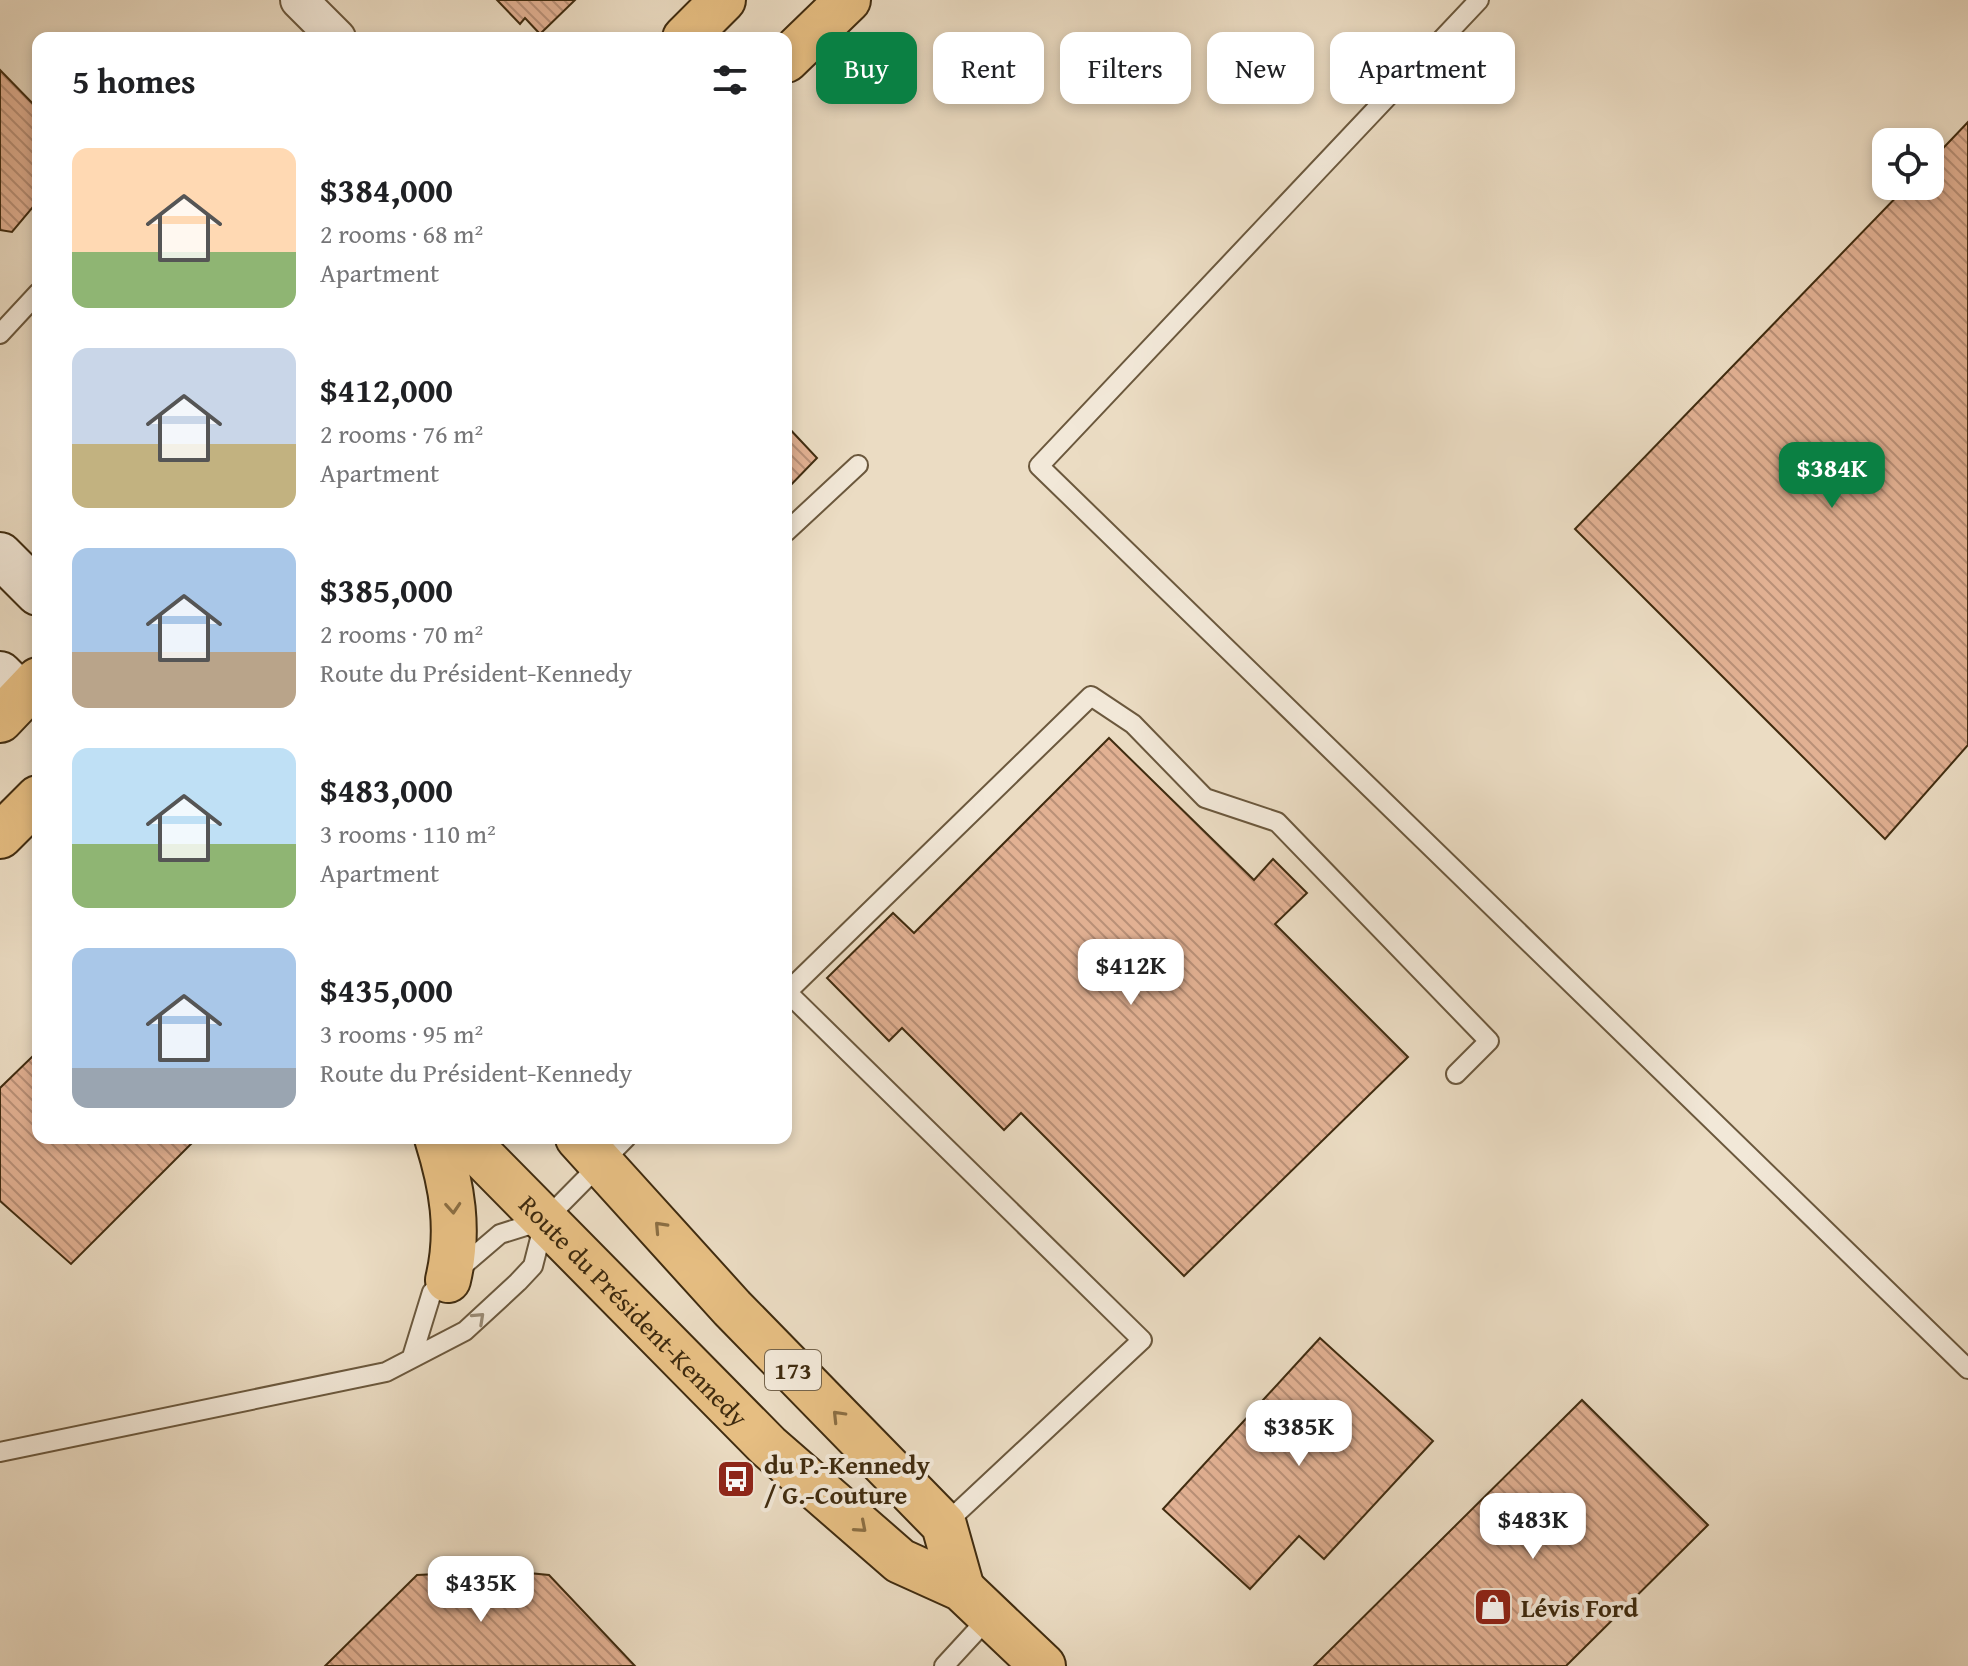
<!DOCTYPE html>
<meta charset="utf-8">
<style>
:root{--surface:#fff;--page:#f6f6f6;--text:#202124;--muted:#757577;--accent:#0b8043}
body{margin:0;font-family:"Gentium Book Plus",serif;background:var(--page);color:var(--text);height:100vh;display:flex;flex-direction:column;font-size:30px;white-space:nowrap}
*{box-sizing:border-box;margin:0}
p{font-size:26px;color:var(--muted)}
.icon{flex:none;width:44px;height:44px;fill:none;stroke:currentColor;stroke-width:2;stroke-linecap:round;stroke-linejoin:round}
.map{position:relative;flex:1;overflow:hidden}
.sheet{position:absolute;left:32px;top:32px;width:760px;height:1112px;display:flex;flex-direction:column;background:var(--surface);border-radius:16px;box-shadow:0 4px 12px #0003}
.sheet>*{flex:none}
.top-card{position:absolute;left:816px;top:32px;width:760px;height:72px;display:flex;gap:16px}
.controls{position:absolute;left:1872px;top:128px;display:grid;gap:16px}
.controls a{display:grid;place-items:center;width:72px;height:72px;border-radius:16px;background:var(--surface);box-shadow:0 4px 12px #0003;font-size:40px}
.price{position:absolute;translate:-50% -68px;padding:0 18px;border-radius:16px;background:#fff;color:#222;font-size:26px;line-height:52px;filter:drop-shadow(0 2px 4px #0008)}
.price::after{content:'';position:absolute;left:50%;top:48px;width:24px;height:18px;margin-left:-12px;background:inherit;clip-path:polygon(0 0,100% 0,50% 100%)}
.price.on{background:var(--accent);color:#fff}
ul{padding:0;list-style:none}
li{display:flex;align-items:center;gap:24px;height:200px;padding:0 40px}
li span{display:grid;place-items:center;flex:none;width:224px;height:160px;border-radius:16px;color:#555}
li>.icon{margin-inline-start:auto}
span .icon{width:96px;height:96px;fill:#fffc;stroke-width:1}
li b{font-size:34px}
h2{display:flex;justify-content:space-between;align-items:center;height:96px;padding:0 40px;font-size:34px}
.tag{padding:0 28px;border-radius:16px;background:var(--surface);box-shadow:0 4px 12px #0003;font-size:28px;line-height:72px}
.tag.on{background:var(--accent);color:#fff}
.map>svg:first-child{display:block}
</style>
<div class="map">
<svg width="1968" height="1666" viewBox="0 0 1968 1666">
<defs>
<pattern id="building-back-hatch" width="6" height="6" patternUnits="userSpaceOnUse" patternTransform="scale(2)"><rect width="6" height="6" fill="#e2b193"/><path d="M-1 5l2 2M0 0l6 6M5-1l2 2" fill="none" stroke="#b99077"/></pattern>
</defs>
<rect width="100%" height="100%" fill="#ebdcc3"/>
<filter id="stains"><feTurbulence type="fractalNoise" baseFrequency=".0025" numOctaves="4"/><feColorMatrix values="0 0 0 0 .2 0 0 0 0 .09 0 0 0 0 .02 0 0 0 .5 -.17"/></filter>
<radialGradient id="worn" r=".72"><stop offset=".6" stop-color="#630" stop-opacity="0"/><stop offset="1" stop-color="#630" stop-opacity=".3"/></radialGradient>
<!-- building -->
<path fill="url(#building-back-hatch)" stroke="#402c10" stroke-width="2" d="M497,0H575L540,34L525,18L520,24Z
M0,70L38,109V201L12,232L0,230Z
M1968,122V745L1885,839L1575,529L1907,186H1930V162Z
M786,425L817,458L786,490Z
M1109,738L1254,880L1273,859L1307,893L1275,924L1408,1057L1184,1276L1021,1113L1004,1130L902,1028L889,1041L827,978L893,913L914,933Z
M38,1051V1138H197L71,1264L0,1201V1088Z
M1320,1338L1433,1441L1324,1559L1299,1536L1250,1589L1163,1509Z
M1582,1400L1708,1525L1566,1666H1314Z
M438,1563H529V1573L549,1575L635,1666H325L417,1575L438,1574Z"/>
<g fill="none" stroke-linecap="round" stroke-linejoin="round">
<!-- lane casing -->
<g stroke="#6b583d" stroke-width="22">
<path id="lane" d="M1479,0L1039,466L1968,1369
M0,334L38,293
M786,532L858,465
M787,992L1142,1340L944,1525
M786,993L1091,696L1133,724L1205,798L1277,822L1489,1041L1456,1074
M412,1357L432,1292L500,1234L545,1220L626,1138
M0,1452L386,1372L465,1331L518,1282L533,1266L544,1223
M944,1666L990,1616"/>
</g>
<!-- street casing -->
<g stroke="#6b583d" stroke-width="40">
<path id="street" d="M299,0L337,38"/>
</g>
<!-- secondary casing -->
<g stroke="#402c10" stroke-width="48">
<path id="secondary" d="M0,555L38,593
M0,674L22,696"/>
</g>
<!-- primary casing -->
<g stroke="#402c10" stroke-width="48">
<g id="primary">
<path d="M685,38L723,0"/>
<path d="M786,60L848,0"/>
<path d="M0,720L38,680"/>
<path d="M0,836L38,798"/>
<path d="M437,1138C452,1186 460,1230 448,1280"/>
<path id="s1" d="M464,1138L768,1446L900,1561L962,1589L1043,1666"/>
<path d="M578,1138L732,1308L944,1525L962,1589"/>
</g>
</g>
<!-- lane -->
<use href="#lane" stroke="#f2e8d8" stroke-width="18"/>
<!-- street -->
<use href="#street" stroke="#f2e8d8" stroke-width="36"/>
<!-- secondary -->
<use href="#secondary" stroke="#f2e8d8" stroke-width="44"/>
<!-- primary -->
<use href="#primary" stroke="#e6be82" stroke-width="44"/>
</g>
<!-- one-way arrows -->
<defs><path id="oneway-chevron" d="M-2-3.5L2.5 0L-2 3.5" fill="none" stroke-width="1.6" stroke-linecap="round" stroke-linejoin="round" transform="scale(2)"/></defs>
<g stroke="#8b6e43">
<use href="#oneway-chevron" transform="translate(453 1208) rotate(86)"/>
<use href="#oneway-chevron" transform="translate(660 1227) rotate(-133)"/>
<use href="#oneway-chevron" transform="translate(838 1416) rotate(-134)"/>
<use href="#oneway-chevron" transform="translate(861 1527) rotate(41)"/>
</g>
<use stroke="#998a74" href="#oneway-chevron" transform="translate(479 1318) rotate(-43)"/>
<!-- icons -->
<defs>
<g id="bus-square" transform="scale(2)"><rect x="-9" y="-9" width="18" height="18" rx="4" fill="#8f2418" stroke="#f2e8d8"/><path d="M-5-6H5V4H4V6H2V4H-2V6H-4V4H-5ZM-3.5-4V0h7V-4ZM-3.5 1.2v1.5H-2V1.2ZM2 1.2v1.5H3.5V1.2Z" fill="#fff"/></g>
<g id="shop-square" transform="scale(2)"><rect x="-9" y="-9" width="18" height="18" rx="4" fill="#8f2418" stroke="#f2e8d8"/><path d="M-5-2.5h2.3a2.7 3.5 0 0 1 5.4 0H5L5.5 6h-11ZM-1.5-2.5h3a1.5 2.3 0 0 0-3 0Z" fill="#fff"/></g>
</defs>
<g fill-rule="evenodd">
<use href="#bus-square" x="736" y="1479"/>
<use href="#shop-square" x="1493" y="1607"/>
</g>
<g text-anchor="middle" dominant-baseline="central" stroke-width="8" stroke-linejoin="round" paint-order="stroke">
<!-- shield labels -->
<rect fill="#f2e8d8" stroke="#75644c" stroke-width="2" x="765" y="1350" width="56" height="40" rx="6"/>
<g font-size="24" font-weight="bold" fill="#402c10">
<text x="793" y="1370">173</text>
</g>
<!-- street labels -->
<g font-size="26" fill="#402c10" stroke="#f2e8d8">
<text stroke="none"><textPath href="#s1" startOffset="242">Route du Président-Kennedy</textPath></text>
</g>
<!-- poi labels -->
<g font-size="26" font-weight="bold" fill="#402c10" stroke="#f2e8d8" text-anchor="start">
<text x="764" y="1464">du P.-Kennedy<tspan x="764" dy="30">/ G.-Couture</tspan></text>
<text x="1521" y="1607">Lévis Ford</text>
</g>
</g>
<rect width="100%" height="100%" filter="url(#stains)"/>
<rect width="100%" height="100%" fill="url(#worn)"/>
</svg>
<div class="controls">
<a><svg class="icon" aria-label="locate" viewBox="0 0 24 24"><circle cx="12" cy="12" r="6"/><path d="M12 2v4M12 18v4M2 12h4M18 12h4"/></svg></a>
</div>
<b class="price on" style="left:1832px;top:510px">$384K</b>
<b class="price" style="left:1131px;top:1007px">$412K</b>
<b class="price" style="left:1299px;top:1468px">$385K</b>
<b class="price" style="left:1533px;top:1561px">$483K</b>
<b class="price" style="left:481px;top:1624px">$435K</b>
<div class="top-card">
<a class="tag on">Buy</a>
<a class="tag">Rent</a>
<a class="tag">Filters</a>
<a class="tag">New</a>
<a class="tag">Apartment</a>
</div>
<section class="sheet">
<h2>5 homes<svg class="icon" aria-label="filters" viewBox="0 0 24 24"><path d="M4 7h16M4 17h16"/><circle cx="9" cy="7" r="2"/><circle cx="15" cy="17" r="2"/></svg></h2>
<ul>
<li><span style="background:linear-gradient(#ffd9b3 65%,#8fb573 0)"><svg class="icon" aria-label="home" viewBox="0 0 24 24"><path d="M3 11l9-7 9 7M6 9v11h12V9"/></svg></span><div><b>$384,000</b><p>2 rooms · 68 m²</p><p>Apartment</p></div></li>
<li><span style="background:linear-gradient(#c9d6e8 60%,#c2b280 0)"><svg class="icon" aria-label="home" viewBox="0 0 24 24"><path d="M3 11l9-7 9 7M6 9v11h12V9"/></svg></span><div><b>$412,000</b><p>2 rooms · 76 m²</p><p>Apartment</p></div></li>
<li><span style="background:linear-gradient(#a9c7e8 65%,#b9a48a 0)"><svg class="icon" aria-label="home" viewBox="0 0 24 24"><path d="M3 11l9-7 9 7M6 9v11h12V9"/></svg></span><div><b>$385,000</b><p>2 rooms · 70 m²</p><p>Route du Président-Kennedy</p></div></li>
<li><span style="background:linear-gradient(#bfe0f5 60%,#8fb573 0)"><svg class="icon" aria-label="home" viewBox="0 0 24 24"><path d="M3 11l9-7 9 7M6 9v11h12V9"/></svg></span><div><b>$483,000</b><p>3 rooms · 110 m²</p><p>Apartment</p></div></li>
<li><span style="background:linear-gradient(#a9c7e8 75%,#9aa5b1 0)"><svg class="icon" aria-label="home" viewBox="0 0 24 24"><path d="M3 11l9-7 9 7M6 9v11h12V9"/></svg></span><div><b>$435,000</b><p>3 rooms · 95 m²</p><p>Route du Président-Kennedy</p></div></li>
</ul>
</section>
</div>
